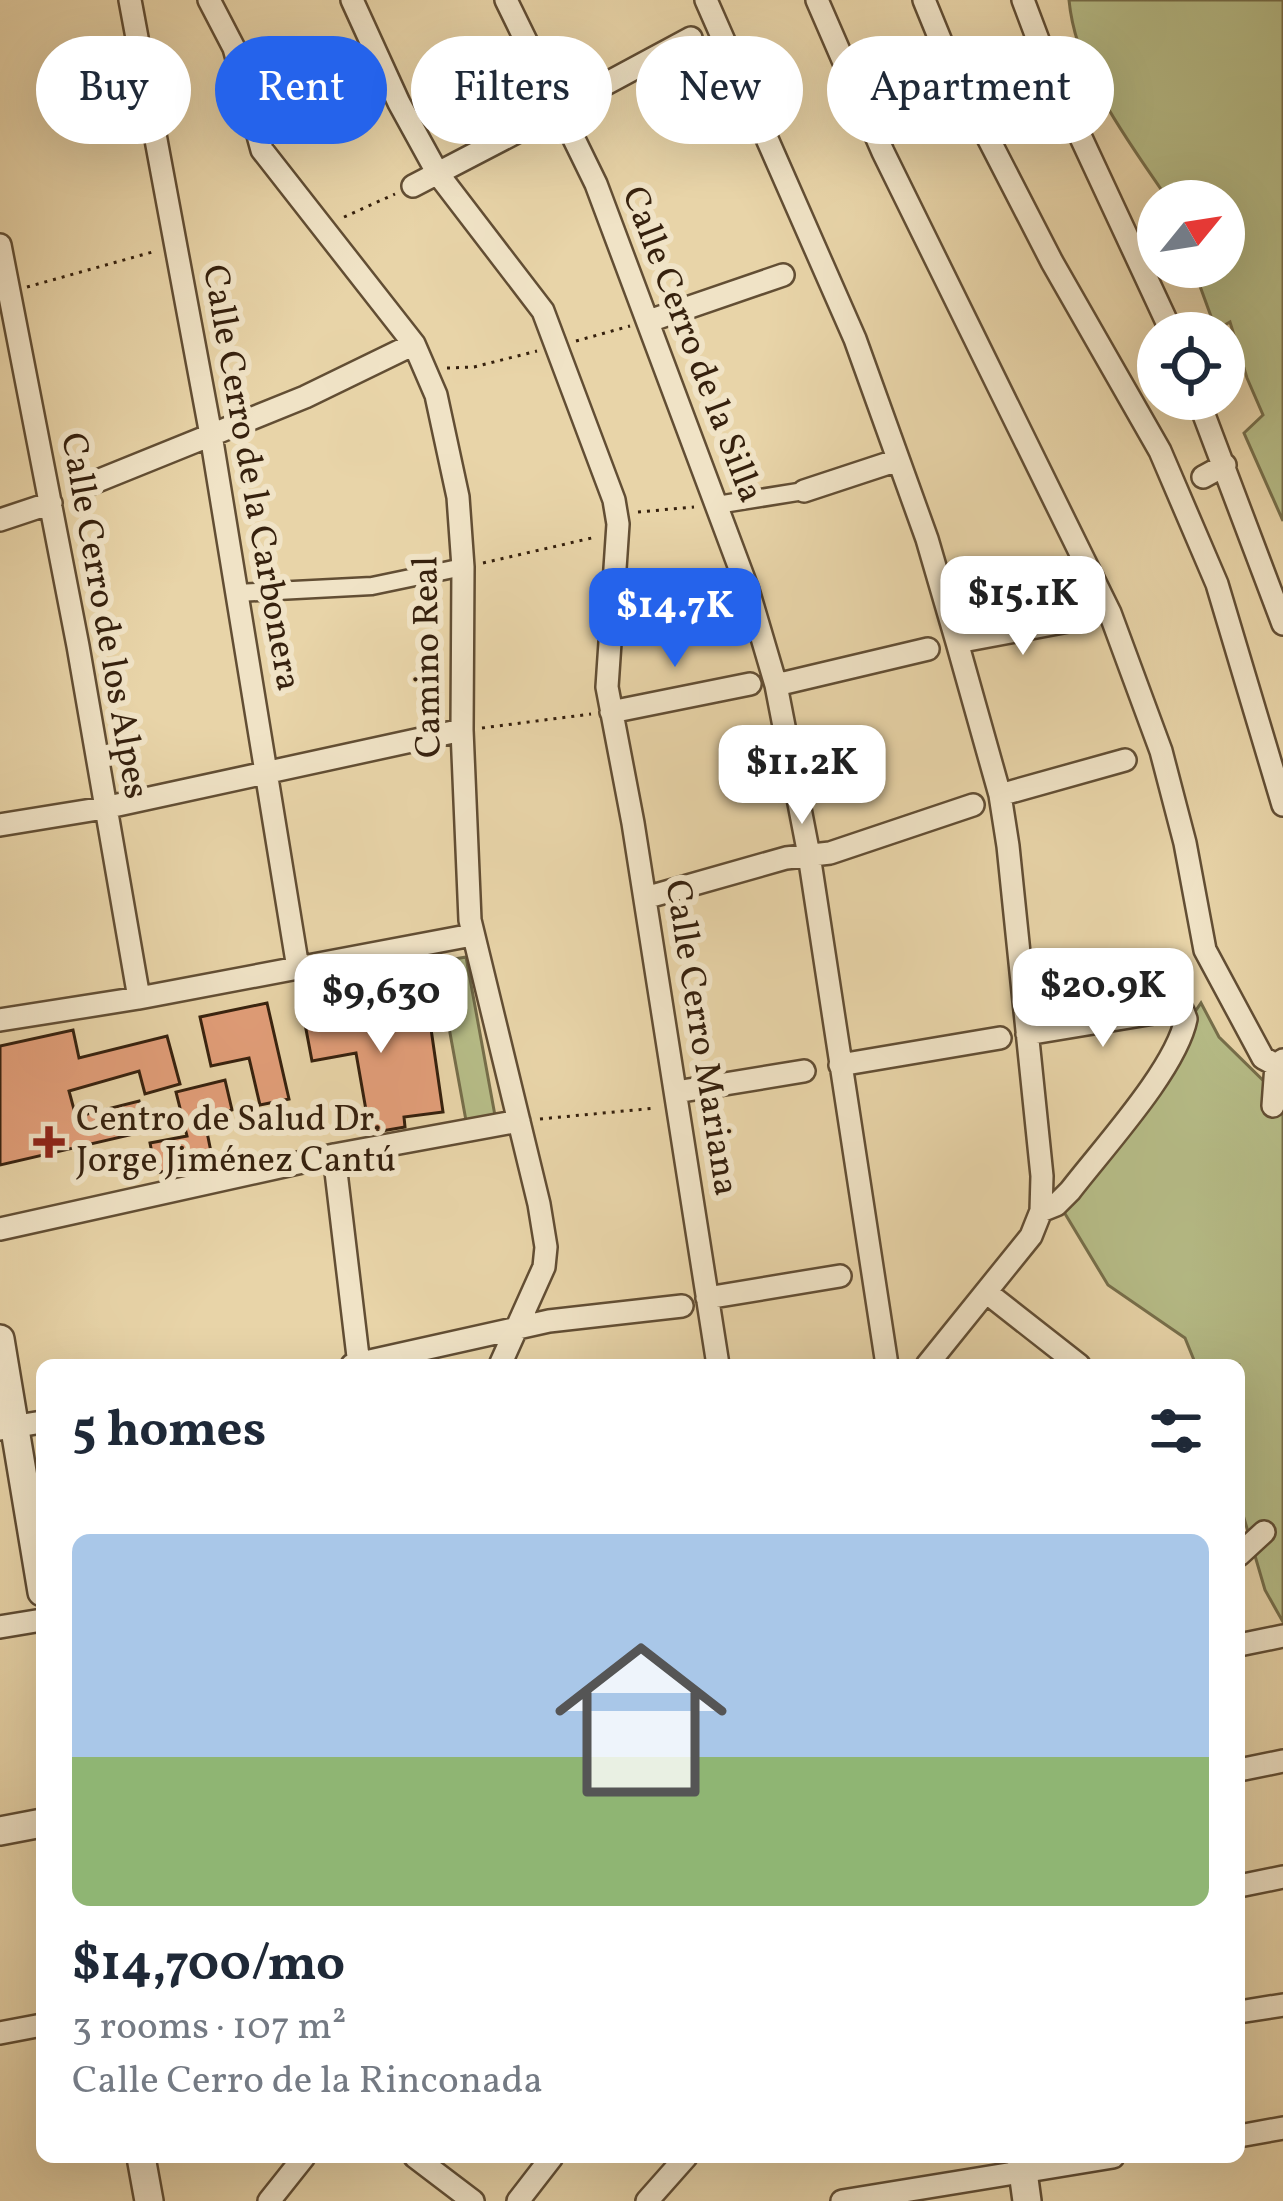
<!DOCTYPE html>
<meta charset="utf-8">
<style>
:root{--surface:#fff;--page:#f6f6f7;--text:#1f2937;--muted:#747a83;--accent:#2563eb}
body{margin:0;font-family:Vollkorn,serif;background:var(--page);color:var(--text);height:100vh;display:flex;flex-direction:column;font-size:45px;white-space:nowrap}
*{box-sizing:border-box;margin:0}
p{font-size:39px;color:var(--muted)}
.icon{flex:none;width:66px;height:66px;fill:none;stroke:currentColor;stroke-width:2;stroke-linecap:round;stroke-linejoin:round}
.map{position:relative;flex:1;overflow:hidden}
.drawer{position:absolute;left:36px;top:1359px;width:1209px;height:804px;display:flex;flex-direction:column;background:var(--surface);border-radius:18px;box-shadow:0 12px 48px #0002}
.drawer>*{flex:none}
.banner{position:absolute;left:36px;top:36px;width:1212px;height:108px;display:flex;gap:24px}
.needle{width:78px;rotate:60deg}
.controls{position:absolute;left:1137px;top:180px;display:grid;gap:24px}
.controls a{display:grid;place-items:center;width:108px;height:108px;border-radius:50%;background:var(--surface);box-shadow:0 12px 48px #0002;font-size:60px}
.price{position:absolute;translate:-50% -102px;padding:0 27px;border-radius:24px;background:#fff;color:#222;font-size:39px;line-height:78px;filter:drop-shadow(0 3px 6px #0008)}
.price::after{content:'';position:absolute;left:50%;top:72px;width:36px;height:27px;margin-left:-18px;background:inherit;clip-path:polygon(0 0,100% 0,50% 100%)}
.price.selected{background:var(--accent);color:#fff}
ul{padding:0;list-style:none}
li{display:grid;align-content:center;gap:24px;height:636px;padding:0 36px}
li span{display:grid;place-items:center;height:372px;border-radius:18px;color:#555}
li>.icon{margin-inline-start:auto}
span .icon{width:216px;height:216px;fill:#fffc;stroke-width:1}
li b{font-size:51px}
h2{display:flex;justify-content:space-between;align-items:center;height:144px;padding:0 36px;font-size:51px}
.chip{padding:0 42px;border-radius:54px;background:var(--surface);box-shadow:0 12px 48px #0002;font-size:42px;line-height:108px}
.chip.selected{background:var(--accent);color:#fff}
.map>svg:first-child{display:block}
</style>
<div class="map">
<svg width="1283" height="2201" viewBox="0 0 1283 2201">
<rect width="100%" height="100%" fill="#e8d4a8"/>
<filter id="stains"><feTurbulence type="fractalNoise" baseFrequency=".00167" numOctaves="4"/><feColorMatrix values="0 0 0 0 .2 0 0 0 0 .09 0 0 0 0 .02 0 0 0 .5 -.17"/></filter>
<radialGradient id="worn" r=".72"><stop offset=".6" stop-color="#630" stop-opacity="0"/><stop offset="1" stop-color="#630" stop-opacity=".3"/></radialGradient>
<!-- green -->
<path fill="#b6bc87" stroke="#766e4a" stroke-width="3" d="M1069,0H1283V521L1244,433L1263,415L1247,378L1230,322L1216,330L1193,267H1224V201H1169C1128,140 1076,74 1069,0Z
M466,957L496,1121L467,1126L437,962Z
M1201,1003L1219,1037L1283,1100V1622L1265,1590L1239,1501V1365H1196L1185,1338L1108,1285L1061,1207Z"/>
<!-- building -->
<path fill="#e29e79" stroke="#36210e" stroke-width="3" d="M381,994L385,1014L428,1008L443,1112L404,1117L405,1127L370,1133L356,1053L312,1061L302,1008Z
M267,1003L289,1099L260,1105L249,1058L211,1066L200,1017Z
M73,1030L79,1058L167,1036L180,1084L145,1094L139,1071L69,1091L76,1117L139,1101L147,1131L0,1165V1046Z
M225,1080L232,1110L204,1117L213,1162L156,1173L150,1143L187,1136L176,1092Z"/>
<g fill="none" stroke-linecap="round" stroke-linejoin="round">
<!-- pedestrian casing -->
<g stroke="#624e34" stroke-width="21">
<path id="pedestrian" d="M717,505L804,491
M237,593L372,586L463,567"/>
</g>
<!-- minor casing -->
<g stroke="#624e34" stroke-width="26">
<path id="minor" d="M130,0L211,435L298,968
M209,0L234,48L262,150L414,344L436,395L458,497L463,567L462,730L470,920L539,1204L546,1247L544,1267L500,1365
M352,0L399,103L438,174L543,311L614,500L618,524L607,687L633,823L718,1365
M506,0L596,184L748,590L776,685L809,855L887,1365
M706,0L855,339L927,539L957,642L1000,795L1008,846L1042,1176L1041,1211
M817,0L883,152L1110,613L1161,751L1185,843L1205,950L1263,1058L1276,1065
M924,0L951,66L1052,262L1160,451L1217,584L1283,805
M1023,0L1049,69L1172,333
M559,109L691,38
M413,186L536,122
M0,245L78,646L139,998
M649,321L783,275
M1198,399L1283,624
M1203,477L1225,465
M80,488L305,397L414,344
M804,491L898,460
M0,520L51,503
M957,642L1079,619
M776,685L928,649
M611,712L750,684
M1000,795L1125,760
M0,825L104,808L462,730
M645,898L786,858L830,853L973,805
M0,1020L139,998L472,935
M840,1065L1000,1038
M676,1092L804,1071
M1273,1106L1276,1065L1283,1060
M334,1155L359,1365
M0,1229L334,1155L519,1121
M986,1292L1079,1365
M707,1298L840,1276
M352,1365L549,1321L682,1306
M927,1365L1031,1236L1041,1211L1056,1205L1070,1191C1103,1148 1176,1069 1186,1019L1183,1011L1172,1010L1027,1034
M0,1429L42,1422
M1239,1555L1264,1532
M0,1627L42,1620
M1239,1645L1283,1636
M1239,1770L1283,1761
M1239,1886L1283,1877
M1239,2012L1283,2005
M0,2033L42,2025
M1239,2136L1283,2128
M415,2157L473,2201
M269,2201L304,2157
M518,2201L552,2157
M647,2201L686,2157
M842,2201L1113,2157"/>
</g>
<!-- tertiary casing -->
<g stroke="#624e34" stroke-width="32">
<path id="tertiary" d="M0,1339L42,1592
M0,1831L42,1823
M141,2157L149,2201
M1021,2157L1027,2201"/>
</g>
<!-- path -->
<path stroke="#36210e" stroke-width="3" stroke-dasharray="3 6" stroke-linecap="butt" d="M344,217L395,194
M27,287L156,251
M576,341L630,326
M447,368L474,367L537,351
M638,512L694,507
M483,563L596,537
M482,728L591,714
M540,1119L656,1108"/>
<!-- pedestrian -->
<use href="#pedestrian" stroke="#f0e3c6" stroke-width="16"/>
<!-- minor -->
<use href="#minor" stroke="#f0e3c6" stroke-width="21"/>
<!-- tertiary -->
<use href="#tertiary" stroke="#f0e3c6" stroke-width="27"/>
</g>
<!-- markers -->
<path fill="#8f2418" stroke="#f0e3c6" stroke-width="4.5" d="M43 1124h12v12h12v12h-12v12h-12v-12h-12v-12h12z"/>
<g text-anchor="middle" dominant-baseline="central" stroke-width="12" stroke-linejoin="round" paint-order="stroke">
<!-- street labels -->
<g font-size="36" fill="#36210e" stroke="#f0e3c6">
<text transform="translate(691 345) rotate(69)">Calle Cerro de la Silla</text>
<text transform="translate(250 478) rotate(80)">Calle Cerro de la Carbonera</text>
<text transform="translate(103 616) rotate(80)">Calle Cerro de los Alpes</text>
<text transform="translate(429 657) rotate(-91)">Camino Real</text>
<text transform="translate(700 1038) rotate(81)">Calle Cerro Mariana</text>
</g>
<!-- poi labels -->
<g font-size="36" fill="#36210e" stroke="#f0e3c6" text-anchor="start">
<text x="76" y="1121">Centro de Salud Dr.<tspan x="76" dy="41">Jorge Jiménez Cantú</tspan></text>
</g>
</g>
<rect width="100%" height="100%" filter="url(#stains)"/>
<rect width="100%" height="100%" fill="url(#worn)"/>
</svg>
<div class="controls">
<a><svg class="needle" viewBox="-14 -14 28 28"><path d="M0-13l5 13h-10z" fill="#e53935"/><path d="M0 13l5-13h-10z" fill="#747a83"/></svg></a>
<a><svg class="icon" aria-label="locate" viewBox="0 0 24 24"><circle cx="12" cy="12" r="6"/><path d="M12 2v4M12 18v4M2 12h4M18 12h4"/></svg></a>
</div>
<b class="price" style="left:1023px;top:658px">$15.1K</b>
<b class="price selected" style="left:675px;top:670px">$14.7K</b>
<b class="price" style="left:802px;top:827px">$11.2K</b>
<b class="price" style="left:1103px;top:1050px">$20.9K</b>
<b class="price" style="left:381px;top:1056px">$9,630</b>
<div class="banner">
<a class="chip">Buy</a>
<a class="chip selected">Rent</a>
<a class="chip">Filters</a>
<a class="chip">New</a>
<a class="chip">Apartment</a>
</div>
<section class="drawer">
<h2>5 homes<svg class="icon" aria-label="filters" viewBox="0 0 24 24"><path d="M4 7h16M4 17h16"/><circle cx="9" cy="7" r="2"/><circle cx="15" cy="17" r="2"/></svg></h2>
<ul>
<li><span style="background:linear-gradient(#a9c7e8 60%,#8fb573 0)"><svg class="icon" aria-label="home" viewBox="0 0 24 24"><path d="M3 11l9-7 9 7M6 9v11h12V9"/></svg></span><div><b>$14,700/mo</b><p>3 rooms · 107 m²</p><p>Calle Cerro de la Rinconada</p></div></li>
</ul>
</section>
</div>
